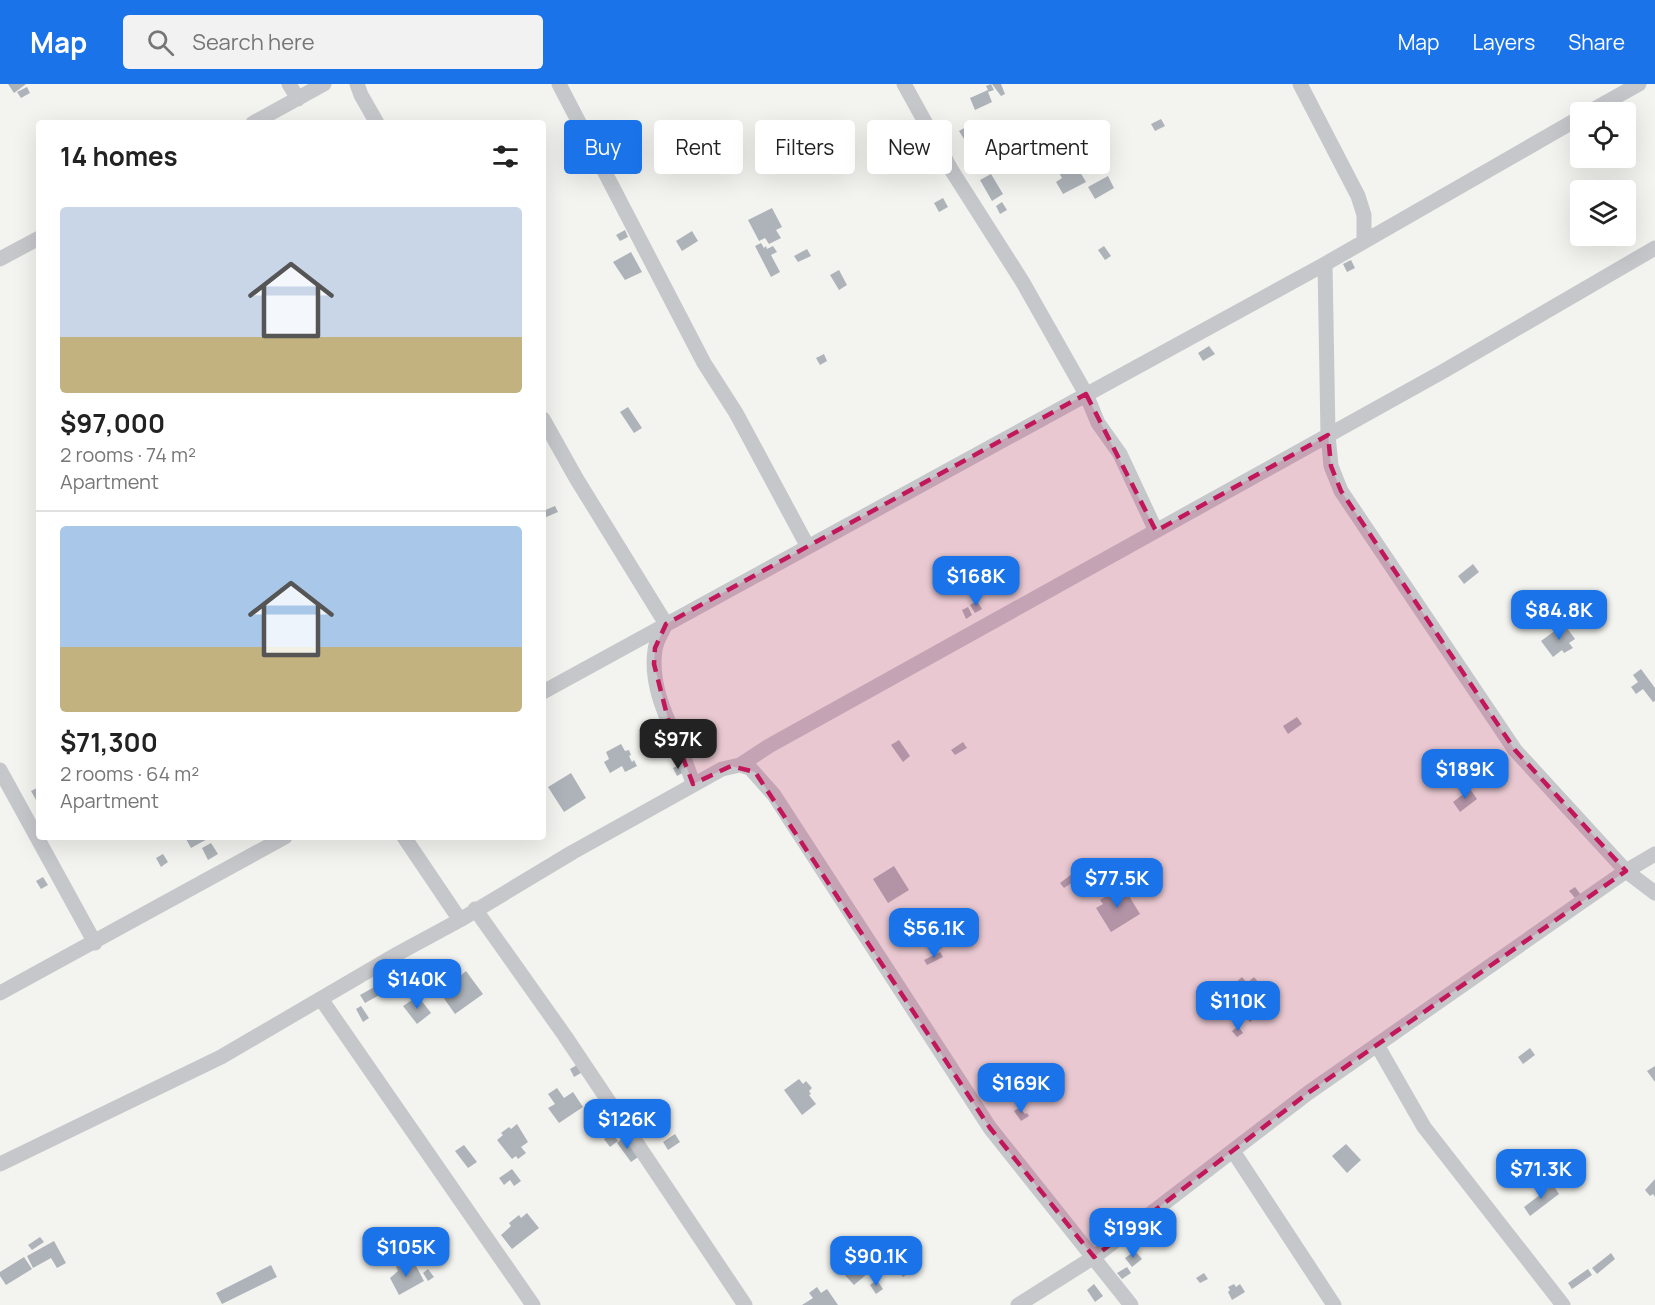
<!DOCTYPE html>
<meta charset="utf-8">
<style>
:root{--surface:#fff;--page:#f2f2f2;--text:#222;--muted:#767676;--line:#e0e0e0;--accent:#1a73e8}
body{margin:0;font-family:Manrope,sans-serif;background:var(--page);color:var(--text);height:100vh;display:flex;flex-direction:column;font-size:22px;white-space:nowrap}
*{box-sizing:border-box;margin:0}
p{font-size:20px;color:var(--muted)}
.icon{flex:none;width:33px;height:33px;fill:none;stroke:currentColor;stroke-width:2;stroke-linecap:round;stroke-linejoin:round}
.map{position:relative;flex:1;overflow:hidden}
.side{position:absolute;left:36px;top:36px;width:510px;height:720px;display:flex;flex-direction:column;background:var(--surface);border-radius:6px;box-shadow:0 6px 24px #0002}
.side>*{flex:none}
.hud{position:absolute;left:564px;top:36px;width:570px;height:54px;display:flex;gap:12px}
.controls{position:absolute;left:1570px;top:18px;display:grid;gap:12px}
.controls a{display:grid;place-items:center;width:66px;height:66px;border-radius:6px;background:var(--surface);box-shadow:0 6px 24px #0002;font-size:30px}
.price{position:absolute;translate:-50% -51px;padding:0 14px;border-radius:12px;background:var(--accent);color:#fff;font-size:20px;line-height:39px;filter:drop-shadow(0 2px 3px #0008)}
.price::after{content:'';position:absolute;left:50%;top:36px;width:18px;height:14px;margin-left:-9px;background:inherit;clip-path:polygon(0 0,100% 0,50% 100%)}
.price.current{background:#222;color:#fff}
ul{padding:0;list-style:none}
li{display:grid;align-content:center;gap:12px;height:318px;padding:0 24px}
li+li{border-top:2px solid var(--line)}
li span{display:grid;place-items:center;height:186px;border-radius:6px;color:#555}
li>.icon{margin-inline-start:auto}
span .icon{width:108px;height:108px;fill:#fffc;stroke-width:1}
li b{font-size:26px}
h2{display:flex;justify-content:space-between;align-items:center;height:72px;padding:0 24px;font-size:26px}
.pill{padding:0 21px;border-radius:6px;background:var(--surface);box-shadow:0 6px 24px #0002;font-size:21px;line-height:54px}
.pill.current{background:var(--accent);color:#fff}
header{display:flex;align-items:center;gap:36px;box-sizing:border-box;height:84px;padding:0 30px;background:var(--accent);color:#fff}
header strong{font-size:28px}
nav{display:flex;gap:33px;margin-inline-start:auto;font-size:21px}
.search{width:420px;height:54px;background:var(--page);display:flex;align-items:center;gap:15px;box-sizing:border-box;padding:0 21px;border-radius:6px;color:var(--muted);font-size:22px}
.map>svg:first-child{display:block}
</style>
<header>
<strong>Map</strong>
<div class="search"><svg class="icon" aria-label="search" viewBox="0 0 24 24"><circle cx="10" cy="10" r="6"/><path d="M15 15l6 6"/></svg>Search here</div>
<nav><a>Map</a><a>Layers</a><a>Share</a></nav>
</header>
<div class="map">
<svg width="1655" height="1221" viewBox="0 0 1655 1221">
<rect width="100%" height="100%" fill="#f3f4ef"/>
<!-- building -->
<path fill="#aeb3b9" d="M8,0H26L14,9Z
M991,0L994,6L988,8L992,18L975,26L970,14L988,6L986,2Z
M992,0H1001L1005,10L1001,12Z
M27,3L30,9L21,14L17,8Z
M1161,35L1165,42L1155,47L1151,40Z
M975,38L984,54L969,63L959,47Z
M1074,78L1086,98L1063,110L1056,98L1062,94L1058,87Z
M991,90L1003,110L992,117L980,96Z
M1108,92L1114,104L1095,115L1088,103Z
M943,114L948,123L939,128L934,119Z
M1002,118L1007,126L1000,130L996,122Z
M772,124L782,143L776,146L781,154L769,160L765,154L759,157L748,136Z
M625,146L628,153L620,157L616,151Z
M692,147L698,157L682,167L676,157Z
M761,159L764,164L766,162L767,165L773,162L777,168L771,171L780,188L771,193L755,162Z
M1104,162L1111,172L1105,176L1098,166Z
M807,165L811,172L798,178L794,172Z
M631,168L642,188L625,196L613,178Z
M1351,176L1355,184L1347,188L1343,180Z
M839,186L847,201L839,206L830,191Z
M1209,262L1215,270L1203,277L1198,269Z
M824,270L827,277L820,281L816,274Z
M628,323L642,344L634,349L620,328Z
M555,422L558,428L544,434L543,427Z
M965,477L966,480L969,478L972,483L974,482L979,489L964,498L955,483Z
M1473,480L1479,488L1464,500L1458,492Z
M977,517L982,525L975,529L970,521Z
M968,523L972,531L966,535L962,526Z
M1564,540L1575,555L1569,559L1573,564L1564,569L1562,566L1553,573L1541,557Z
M1641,585L1655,604V617L1653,618L1643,605L1636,610L1631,603L1638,598L1633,591Z
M1297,633L1302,640L1288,650L1283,642Z
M899,656L910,672L903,678L891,661Z
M963,658L967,664L955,671L951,666Z
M621,660L625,667L629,666L631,671L629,672L632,678L634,676L637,682L625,688L622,682L610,689L604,678L609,675L606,668Z
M680,680L684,688L677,692L673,684Z
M571,689L586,714L564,728L548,703Z
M39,703V714L36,716L31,707Z
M1470,705L1477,715L1460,728L1453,718Z
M185,753H211L191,764Z
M211,759L218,770L208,776L202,764Z
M163,770L168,778L161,783L156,774Z
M894,782L909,806L888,819L873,795Z
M1072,790L1076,796L1064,804L1060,799Z
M43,793L48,801L41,805L36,797Z
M1123,802L1140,830L1111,848L1096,824L1103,820L1100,816Z
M1575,803L1581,811L1576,815L1569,807Z
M955,842L962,853L939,865L932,854Z
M940,868L943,873L927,881L924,876Z
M405,886L410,894L365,919L360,911Z
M466,887L483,910L455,930L443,913L446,911L439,902L457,889L459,893Z
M1242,893L1247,899L1254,893L1265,906L1258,912L1262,917L1265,914L1270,921L1250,938L1243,930L1239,933L1233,926L1236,922L1230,914L1233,911L1228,905Z
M418,912L431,929L417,940L403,922Z
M361,922L369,934L363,938L356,925Z
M1238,942L1243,949L1237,953L1232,947Z
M1530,964L1535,971L1523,980L1518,973Z
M577,981L581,989L574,993L570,985Z
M1655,982V998L1647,987Z
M799,995L803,1000L806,997L812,1004L809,1007L811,1010L809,1011L816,1020L802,1031L784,1006Z
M557,1004L564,1014L573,1008L583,1023L559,1039L548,1024L555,1020L548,1010Z
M602,1021L614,1038L611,1039L615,1045L609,1049L605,1044L598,1049L586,1032Z
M1020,1023L1025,1030L1027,1029L1029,1032L1021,1037L1014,1027Z
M517,1040L528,1058L521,1063L526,1069L518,1075L516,1072L512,1075L497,1056L503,1051L501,1049L509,1043L511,1045Z
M612,1049L618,1057L610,1063L604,1055Z
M675,1050L680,1058L668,1066L663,1058Z
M624,1053L638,1073L631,1078L617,1059Z
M1346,1060L1361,1076L1347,1089L1332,1072Z
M464,1061L477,1078L468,1084L455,1067Z
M512,1085L521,1097L514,1102L510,1096L504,1101L499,1094Z
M1655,1095V1113L1653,1110L1650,1112L1645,1106Z
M1553,1101L1559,1110L1530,1132L1524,1123Z
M527,1129L539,1144L512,1165L501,1151L511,1142L509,1139L519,1131L521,1134Z
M40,1153L44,1158L32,1166L28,1161Z
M54,1157L66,1179L57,1184L51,1174L33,1184L27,1172Z
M1135,1167L1142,1175L1132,1183L1125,1174Z
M1611,1169L1615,1175L1597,1190L1592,1184Z
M905,1171L914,1185L903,1193L893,1179Z
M24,1173L32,1185L6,1201L0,1192V1188Z
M855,1176L867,1190L854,1201L842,1188Z
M402,1179L405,1184L415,1180L424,1197L399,1211L390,1194L398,1187L396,1183Z
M271,1181L277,1193L222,1220L216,1209Z
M1127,1183L1131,1189L1122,1195L1117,1189Z
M428,1185L434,1193L428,1197L423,1189Z
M1588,1185L1592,1191L1572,1205L1568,1199Z
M1204,1189L1208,1195L1200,1199L1196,1194Z
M877,1196L883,1205L876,1210L870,1201Z
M1094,1200L1103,1212L1095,1218L1087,1206Z
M1234,1200L1236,1203L1240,1200L1245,1208L1232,1216L1228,1208L1230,1206L1228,1203Z
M817,1203L821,1209L827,1205L838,1221H802L813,1214L809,1209Z"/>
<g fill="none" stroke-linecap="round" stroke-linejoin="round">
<!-- minor -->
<path stroke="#c5c7cb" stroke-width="15" d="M289,0L298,15
M357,0L361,11L377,39
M559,0L704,279L736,329L808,463
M904,0L952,87L1022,197L1086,310L1098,339L1120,370L1156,447
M1300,0L1358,112L1364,131V157
M1589,28L1639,0
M253,39L324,0
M0,175L39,154
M1325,180L1328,351L1331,382L1341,407L1515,666L1626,787L1655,809
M543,335L576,394L666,540C662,548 656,557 655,566C648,613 681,656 693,700
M543,608L1325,180L1581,33
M740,681L769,662L1442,288L1655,164
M0,686L95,859
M404,753L460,836
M475,825L565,952L745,1221
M0,909L285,753
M321,915L533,1221
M1377,961L1424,1043L1563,1221
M1233,1067L1334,1221
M0,1080L221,973L399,869L460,836L573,768L722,685L740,681L750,684L774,711L990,1044L1131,1221
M1018,1221L1094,1173L1308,1009L1626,787L1655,770"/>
</g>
<!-- marked area -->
<path fill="#c2185b" fill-opacity="0.2" stroke="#c2185b" stroke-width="4.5" stroke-dasharray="12 8" stroke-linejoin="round" d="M1086,310L1156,447L1328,351L1331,382L1341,407L1515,666L1626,787L1308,1009L1094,1173L990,1044L755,688L731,682L693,700L668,635L654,580L655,564L666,540Z"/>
</svg>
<div class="controls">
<a><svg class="icon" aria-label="locate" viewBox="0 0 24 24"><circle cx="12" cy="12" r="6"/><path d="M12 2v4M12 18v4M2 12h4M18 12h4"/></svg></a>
<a><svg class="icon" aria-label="layers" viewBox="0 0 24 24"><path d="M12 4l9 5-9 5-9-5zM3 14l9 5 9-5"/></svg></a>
</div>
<b class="price" style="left:976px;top:523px">$168K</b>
<b class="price" style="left:1559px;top:557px">$84.8K</b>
<b class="price current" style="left:678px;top:686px">$97K</b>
<b class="price" style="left:1465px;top:716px">$189K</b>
<b class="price" style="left:1117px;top:825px">$77.5K</b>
<b class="price" style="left:934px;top:875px">$56.1K</b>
<b class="price" style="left:417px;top:926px">$140K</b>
<b class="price" style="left:1238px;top:948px">$110K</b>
<b class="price" style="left:1021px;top:1030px">$169K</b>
<b class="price" style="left:627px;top:1066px">$126K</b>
<b class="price" style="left:1541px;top:1116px">$71.3K</b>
<b class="price" style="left:1133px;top:1175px">$199K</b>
<b class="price" style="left:406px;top:1194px">$105K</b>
<b class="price" style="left:876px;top:1203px">$90.1K</b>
<div class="hud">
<a class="pill current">Buy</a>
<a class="pill">Rent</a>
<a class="pill">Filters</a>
<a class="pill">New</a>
<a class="pill">Apartment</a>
</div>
<section class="side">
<h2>14 homes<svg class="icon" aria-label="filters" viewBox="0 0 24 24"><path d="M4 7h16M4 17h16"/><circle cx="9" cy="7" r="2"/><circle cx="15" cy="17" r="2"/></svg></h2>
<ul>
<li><span style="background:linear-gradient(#c9d6e8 70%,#c2b280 0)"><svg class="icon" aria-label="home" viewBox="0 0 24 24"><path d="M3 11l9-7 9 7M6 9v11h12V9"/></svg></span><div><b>$97,000</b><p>2 rooms · 74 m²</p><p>Apartment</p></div></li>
<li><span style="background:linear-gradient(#a9c7e8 65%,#c2b280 0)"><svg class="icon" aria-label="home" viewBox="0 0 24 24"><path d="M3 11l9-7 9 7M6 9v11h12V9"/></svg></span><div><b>$71,300</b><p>2 rooms · 64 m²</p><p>Apartment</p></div></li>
</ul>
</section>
</div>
